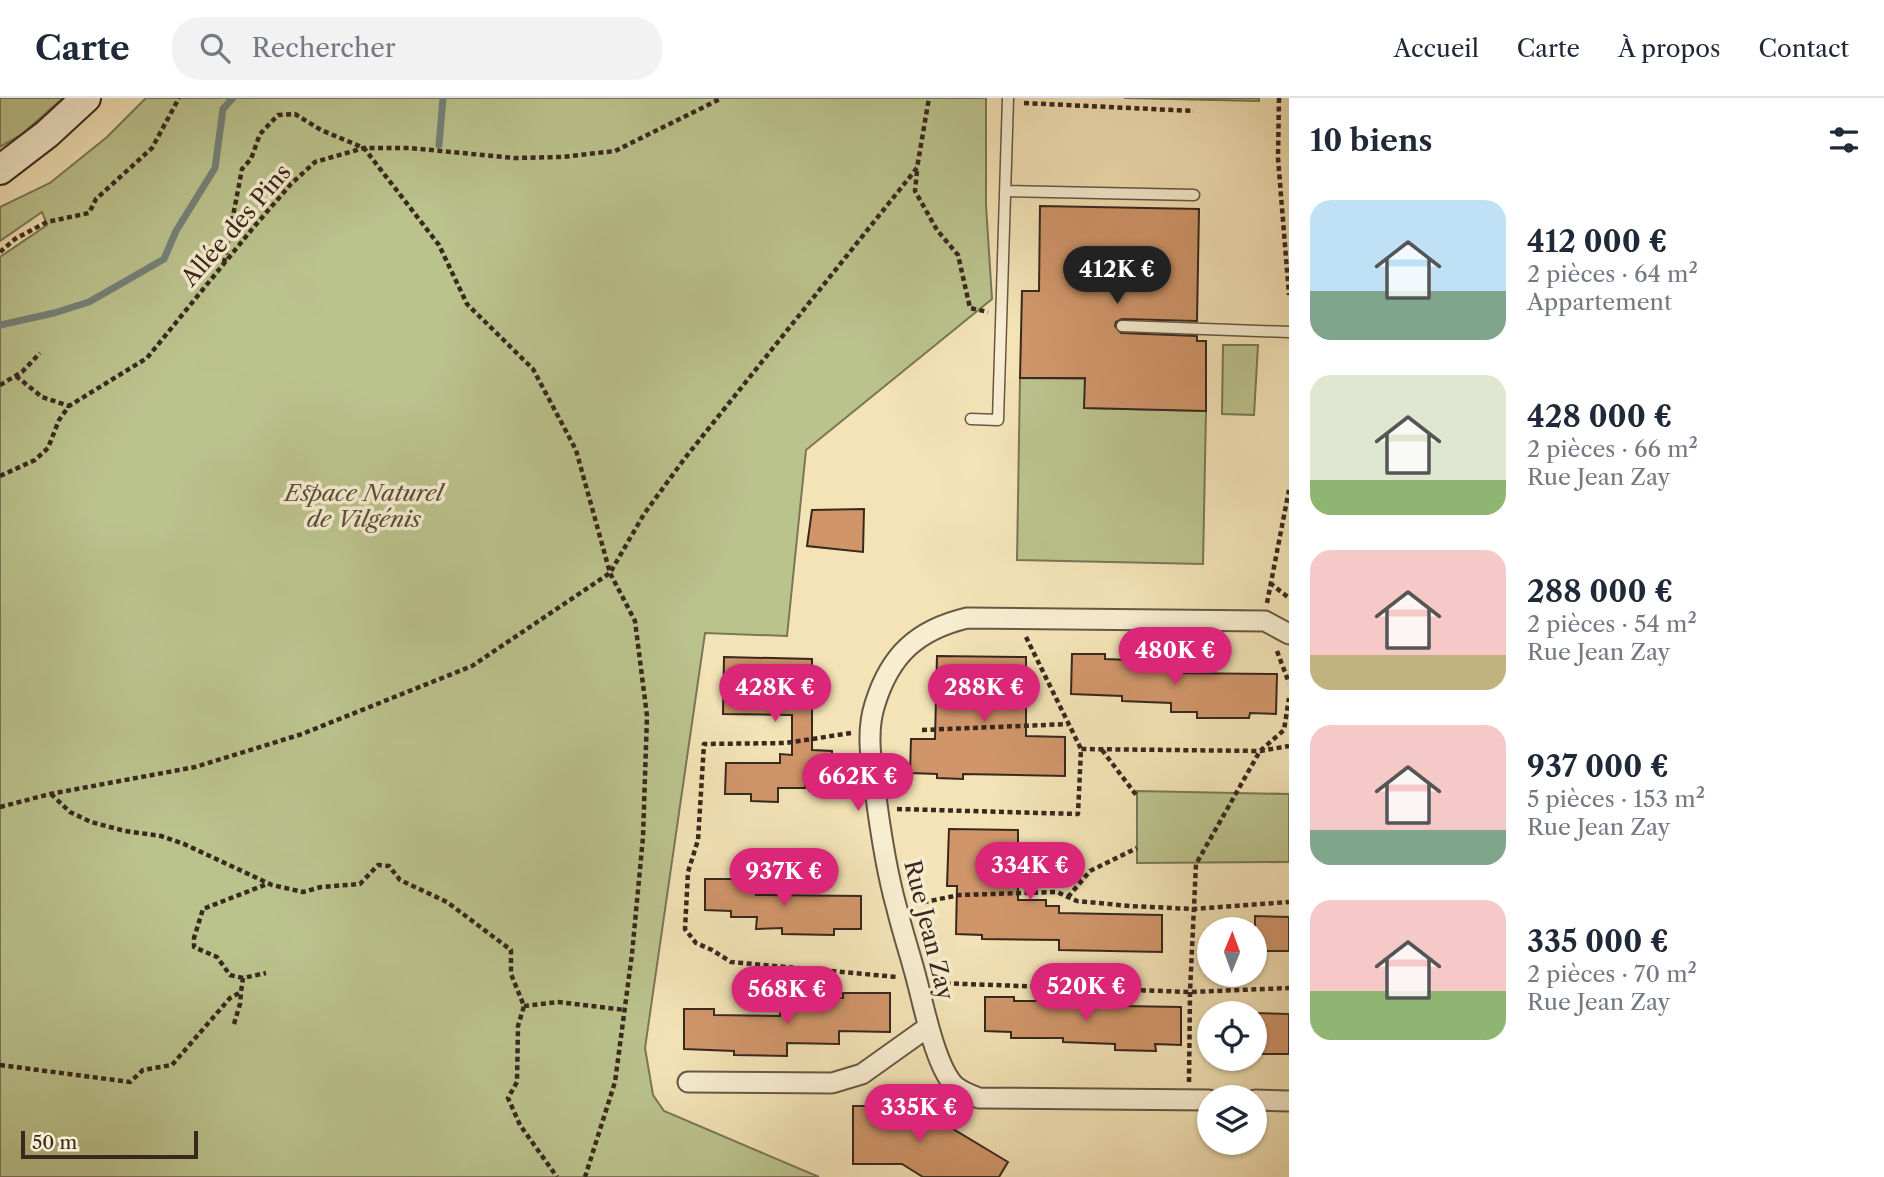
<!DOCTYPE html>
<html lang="fr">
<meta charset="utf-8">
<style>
:root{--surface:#fff;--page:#f2f2f3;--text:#1f2937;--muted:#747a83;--line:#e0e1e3;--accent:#db2777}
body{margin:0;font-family:"Libre Caslon Text",serif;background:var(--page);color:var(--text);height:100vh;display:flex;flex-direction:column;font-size:26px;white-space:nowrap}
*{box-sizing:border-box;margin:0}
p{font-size:23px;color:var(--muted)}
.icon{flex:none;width:38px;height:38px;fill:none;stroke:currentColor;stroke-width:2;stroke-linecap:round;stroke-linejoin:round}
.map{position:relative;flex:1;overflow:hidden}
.side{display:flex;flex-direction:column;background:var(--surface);width:595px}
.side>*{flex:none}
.needle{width:46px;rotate:1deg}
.tools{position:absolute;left:1197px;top:819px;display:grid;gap:14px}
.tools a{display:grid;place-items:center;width:70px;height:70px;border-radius:50%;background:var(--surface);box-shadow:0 2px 5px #0004;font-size:35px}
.scale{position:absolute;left:21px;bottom:18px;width:177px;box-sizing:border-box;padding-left:7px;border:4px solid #38281e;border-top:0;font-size:19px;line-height:24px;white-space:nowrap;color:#38281e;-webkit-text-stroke:5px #f7edd0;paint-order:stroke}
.price{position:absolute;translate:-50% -60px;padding:0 16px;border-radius:24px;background:var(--accent);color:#fff;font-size:23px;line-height:46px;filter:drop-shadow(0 2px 4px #0008)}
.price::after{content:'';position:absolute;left:50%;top:42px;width:21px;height:16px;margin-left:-10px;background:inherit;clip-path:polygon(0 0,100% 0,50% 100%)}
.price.current{background:#222;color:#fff}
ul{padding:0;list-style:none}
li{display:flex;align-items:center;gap:21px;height:175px;padding:0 21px}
li span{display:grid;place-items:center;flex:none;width:196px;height:140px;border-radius:21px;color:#555}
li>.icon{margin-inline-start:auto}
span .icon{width:84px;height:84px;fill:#fffc;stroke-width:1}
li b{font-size:30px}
h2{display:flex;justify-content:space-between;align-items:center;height:84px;padding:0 21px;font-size:30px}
header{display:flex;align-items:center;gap:42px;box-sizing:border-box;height:98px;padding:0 35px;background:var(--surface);border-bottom:2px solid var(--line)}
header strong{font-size:33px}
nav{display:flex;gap:38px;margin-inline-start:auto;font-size:24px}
.search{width:490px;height:63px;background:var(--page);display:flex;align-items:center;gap:18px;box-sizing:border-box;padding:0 24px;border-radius:28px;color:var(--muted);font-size:26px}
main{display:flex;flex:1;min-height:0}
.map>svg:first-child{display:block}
</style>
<header>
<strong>Carte</strong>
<div class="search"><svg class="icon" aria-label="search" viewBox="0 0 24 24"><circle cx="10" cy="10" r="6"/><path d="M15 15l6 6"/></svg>Rechercher</div>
<nav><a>Accueil</a><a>Carte</a><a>À propos</a><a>Contact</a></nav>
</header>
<main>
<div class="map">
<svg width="1289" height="1079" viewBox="0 0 1289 1079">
<rect width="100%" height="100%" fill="#f3e3b6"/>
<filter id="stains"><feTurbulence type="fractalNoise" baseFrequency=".00286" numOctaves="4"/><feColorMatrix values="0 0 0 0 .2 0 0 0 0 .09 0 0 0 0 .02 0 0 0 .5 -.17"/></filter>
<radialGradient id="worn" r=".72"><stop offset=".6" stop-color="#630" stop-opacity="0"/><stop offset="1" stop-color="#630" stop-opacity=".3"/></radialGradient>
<!-- green -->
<path fill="#bbc38d" stroke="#7a7656" stroke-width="2" d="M0,0H63L22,36L0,49Z
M146,0H986V107L992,201L806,352L787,538L705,535L645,950L653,997L664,1013L819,1079H0V159L47,127L42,114L0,143V109L50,85L107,39Z
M1124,0H1259V3Z
M1223,247H1258L1254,317L1222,316Z
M1020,280L1085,281V310L1206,313L1203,466L1017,462Z
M1137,693L1289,696V764L1137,765Z"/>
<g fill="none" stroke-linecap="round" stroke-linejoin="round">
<!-- stream -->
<path stroke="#75817a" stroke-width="7" d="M439,47L443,0
M0,227L54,215L89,204L164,161L176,133L215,70L223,11L233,0"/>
</g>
<!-- building -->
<path fill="#d0966a" stroke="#38281e" stroke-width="2" d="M1040,108L1199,111L1197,223L1122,221L1116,224L1115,228L1121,235L1197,238V243H1206V313L1084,310L1085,280H1020L1022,193H1039Z
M864,411L863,454L807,448L812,412Z
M1072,556H1105V561L1158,563V568H1171L1170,575L1277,576L1276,616L1250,615L1249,620H1197V614H1171V605L1122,603V598L1071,596Z
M937,558L1026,559V638L1065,639V678L963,676V681L937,680V676L910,675L911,641H935Z
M724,559L812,561V652L832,653L831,686H805V690H778V704L751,703V696H725L726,665H780V656L792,657V617L723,616Z
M949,731L1018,732V802H1046V808H1059V815L1162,817V854L1059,852V842L982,841V837L956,836L957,788H947Z
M705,781H744V786H756V797L861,798V831H834V837L782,836V830L756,831L757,819H731V813L705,812Z
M1255,818L1289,819V853H1259V848H1255Z
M843,895H890V934L839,933V946L787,945V958L734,957V953L684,951V911H714V917L780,918V912H792V906H835V900H843Z
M985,899H1014V903H1065L1064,907L1181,909V947L1155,946L1156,953L1115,952V946L1063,944V940H1011V934L985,933Z
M1255,915L1289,916V956H1255Z
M853,1008H926L938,1014L935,1020L1008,1064L999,1079H923L902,1066H853Z"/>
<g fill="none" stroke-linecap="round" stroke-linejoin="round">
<!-- lane casing -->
<g stroke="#675744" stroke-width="13">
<path id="lane" d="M1006,93L1194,97
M1122,228L1289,234
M971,321L998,322L1008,0"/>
</g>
<!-- street casing -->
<g stroke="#675744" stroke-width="23">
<path id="street" d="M688,984L832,985L862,976L928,929
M1209,1002L979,1000C971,997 962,994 955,988C936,970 924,909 917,883C911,859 903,836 897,811C886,772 880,731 875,691C871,663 866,633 875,606C890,557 917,532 967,520L1265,523L1289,536
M1255,1002L1289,1003"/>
</g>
<!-- secondary casing -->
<g stroke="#38281e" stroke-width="32">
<path id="secondary" d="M0,72L47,36L86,0"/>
</g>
<!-- path -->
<path stroke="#38281e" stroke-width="4.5" stroke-dasharray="5 3.5" stroke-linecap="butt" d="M1279,0L1278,60L1289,197
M1024,5L1194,13
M917,73L915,93L937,132L958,157L970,210L988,214
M0,154L15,141L47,124L89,115L96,101L152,50L179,0
M224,165L242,71L251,61L260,36L278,17L295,16L321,32L364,50L439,147L467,206L533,271L576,352L610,475L635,523L647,618L643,739L632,856L615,984L585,1079
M16,278L42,299L69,308
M0,287L22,274L40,255
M0,378L35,362L48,350L59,322L69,308L147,260L253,130L291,86L315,64L364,50H410L514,60L562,59L615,53L722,0
M1270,485L1289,500
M1267,505L1289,392
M1026,539L1081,651
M1277,553L1289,585
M922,632L1069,626
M851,635L786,645L704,646L698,742L688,774L685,831L696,845L712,852L731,864L897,879
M1102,652L1137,698
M51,696L70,714L91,724L125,733L161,738L184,746L272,787L303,794L321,789L360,786L378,767L389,768L400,782L447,804L511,852V876L524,908L518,928L517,984L508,1000L520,1027L557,1079
M0,709L50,696L195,669L302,636L472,568L610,475L644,416L685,360L917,70L929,0
M897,711L1078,716L1081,651L1260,653L1289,648
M1068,799L1090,773L1137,750
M915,806L959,797L1057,794L1077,803L1130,808L1193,811L1289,804
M243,880L230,877L217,859L194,849V840L203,811L267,786
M937,885L1190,894L1289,890
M524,908L558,904L625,912
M234,926L240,906L241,895
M0,967L130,984L143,972L172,967L230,900L241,894L243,880L266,875
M1189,984L1190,894L1196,766L1260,653L1284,632L1289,600"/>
<!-- lane -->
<use href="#lane" stroke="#f7edd0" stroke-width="10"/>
<!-- street -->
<use href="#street" stroke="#f7edd0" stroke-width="19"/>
<!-- secondary -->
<use href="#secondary" stroke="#f7edd0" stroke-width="28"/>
</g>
<g text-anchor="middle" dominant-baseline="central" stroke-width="7" stroke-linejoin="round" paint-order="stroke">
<!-- street labels -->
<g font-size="23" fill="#38281e" stroke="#f7edd0">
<text transform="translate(236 127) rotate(-49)">Allée des Pins</text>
<text transform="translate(929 832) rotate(76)">Rue Jean Zay</text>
</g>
<!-- park labels -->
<g font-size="23" font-style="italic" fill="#594f3a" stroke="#f7edd0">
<text x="364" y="395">Espace Naturel<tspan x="364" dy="26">de Vilgénis</tspan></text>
</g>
</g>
<rect width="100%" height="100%" filter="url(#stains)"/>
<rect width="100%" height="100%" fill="url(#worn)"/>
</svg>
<div class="tools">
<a><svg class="needle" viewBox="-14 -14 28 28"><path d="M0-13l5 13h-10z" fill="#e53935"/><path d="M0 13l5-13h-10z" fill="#747a83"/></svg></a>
<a><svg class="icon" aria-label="locate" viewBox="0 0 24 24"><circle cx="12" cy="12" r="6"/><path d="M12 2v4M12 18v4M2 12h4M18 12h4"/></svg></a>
<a><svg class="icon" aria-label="layers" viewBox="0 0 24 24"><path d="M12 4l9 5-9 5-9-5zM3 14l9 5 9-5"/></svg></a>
</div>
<div class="scale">50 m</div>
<b class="price current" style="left:1117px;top:208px">412K €</b>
<b class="price" style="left:1175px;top:589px">480K €</b>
<b class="price" style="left:775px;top:626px">428K €</b>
<b class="price" style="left:984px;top:626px">288K €</b>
<b class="price" style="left:858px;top:715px">662K €</b>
<b class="price" style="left:1030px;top:804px">334K €</b>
<b class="price" style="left:784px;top:810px">937K €</b>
<b class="price" style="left:1086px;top:925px">520K €</b>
<b class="price" style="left:787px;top:928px">568K €</b>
<b class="price" style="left:919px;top:1046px">335K €</b>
</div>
<section class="side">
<h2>10 biens<svg class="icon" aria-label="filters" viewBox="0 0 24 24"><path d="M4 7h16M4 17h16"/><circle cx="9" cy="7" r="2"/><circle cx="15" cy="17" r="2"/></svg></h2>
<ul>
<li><span style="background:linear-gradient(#bfe0f5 65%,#7fa58c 0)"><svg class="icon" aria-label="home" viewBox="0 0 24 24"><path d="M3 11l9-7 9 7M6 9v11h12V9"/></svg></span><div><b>412 000 €</b><p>2 pièces · 64 m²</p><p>Appartement</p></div></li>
<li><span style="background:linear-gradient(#dfe7d0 75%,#8fb573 0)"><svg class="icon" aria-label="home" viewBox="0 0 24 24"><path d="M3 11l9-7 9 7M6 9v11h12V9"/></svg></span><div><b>428 000 €</b><p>2 pièces · 66 m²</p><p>Rue Jean Zay</p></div></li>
<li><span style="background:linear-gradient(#f6c9c9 75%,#c2b280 0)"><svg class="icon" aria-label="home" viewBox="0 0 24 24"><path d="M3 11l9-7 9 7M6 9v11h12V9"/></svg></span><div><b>288 000 €</b><p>2 pièces · 54 m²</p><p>Rue Jean Zay</p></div></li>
<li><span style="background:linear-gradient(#f6c9c9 75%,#7fa58c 0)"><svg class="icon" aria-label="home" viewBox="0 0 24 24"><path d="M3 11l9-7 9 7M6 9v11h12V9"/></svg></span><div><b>937 000 €</b><p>5 pièces · 153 m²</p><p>Rue Jean Zay</p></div></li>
<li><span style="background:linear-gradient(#f6c9c9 65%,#8fb573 0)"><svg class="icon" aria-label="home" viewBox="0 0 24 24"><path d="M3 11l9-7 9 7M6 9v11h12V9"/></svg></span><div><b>335 000 €</b><p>2 pièces · 70 m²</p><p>Rue Jean Zay</p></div></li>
</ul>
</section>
</main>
